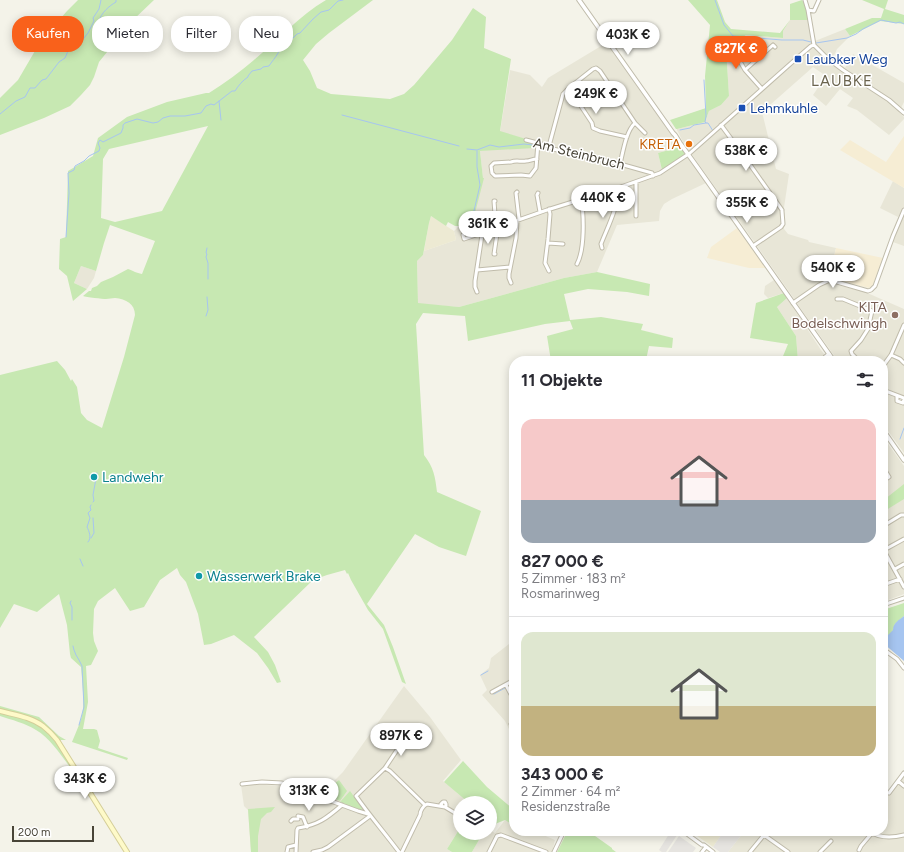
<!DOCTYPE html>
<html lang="de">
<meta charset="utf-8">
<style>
:root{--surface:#fff;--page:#f2f2f3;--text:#2b2b33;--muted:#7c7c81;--line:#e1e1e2;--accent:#f9611b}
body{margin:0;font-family:Figtree,sans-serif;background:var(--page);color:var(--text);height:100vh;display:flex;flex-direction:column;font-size:15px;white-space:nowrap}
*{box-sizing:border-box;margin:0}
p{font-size:13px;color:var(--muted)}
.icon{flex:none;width:22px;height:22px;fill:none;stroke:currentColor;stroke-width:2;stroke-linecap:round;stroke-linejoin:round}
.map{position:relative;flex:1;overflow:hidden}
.panel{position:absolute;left:509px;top:356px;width:379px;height:480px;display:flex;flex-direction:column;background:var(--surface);border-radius:16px;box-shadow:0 2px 10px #0003}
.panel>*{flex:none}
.guide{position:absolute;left:12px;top:16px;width:380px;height:36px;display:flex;gap:8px}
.controls{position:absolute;left:453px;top:796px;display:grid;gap:8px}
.controls a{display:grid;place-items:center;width:44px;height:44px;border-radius:50%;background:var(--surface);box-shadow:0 2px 10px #0003;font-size:20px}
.scale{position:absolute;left:12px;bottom:10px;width:82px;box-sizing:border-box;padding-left:4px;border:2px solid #484437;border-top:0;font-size:11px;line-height:14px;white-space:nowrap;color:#484437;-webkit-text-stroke:3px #fff;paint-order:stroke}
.price{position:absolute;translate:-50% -34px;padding:0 9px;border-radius:14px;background:#fff;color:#222;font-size:13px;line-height:26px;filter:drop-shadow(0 1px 2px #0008)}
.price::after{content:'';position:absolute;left:50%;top:24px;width:12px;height:9px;margin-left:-6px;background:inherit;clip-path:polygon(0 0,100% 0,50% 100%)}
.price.active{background:var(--accent);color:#fff}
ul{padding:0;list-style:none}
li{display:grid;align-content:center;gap:8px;height:212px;padding:0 12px}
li+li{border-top:1px solid var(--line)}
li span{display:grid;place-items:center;height:124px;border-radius:12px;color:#555}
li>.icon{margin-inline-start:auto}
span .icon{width:72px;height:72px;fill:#fffc;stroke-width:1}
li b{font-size:17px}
h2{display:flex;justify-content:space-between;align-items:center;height:48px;padding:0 12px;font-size:17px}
.tag{padding:0 14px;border-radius:16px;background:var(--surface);box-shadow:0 2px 10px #0003;font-size:14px;line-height:36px}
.tag.active{background:var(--accent);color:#fff}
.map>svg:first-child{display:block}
</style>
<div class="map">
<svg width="904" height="852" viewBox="0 0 904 852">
<rect width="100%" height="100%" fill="#f4f3e9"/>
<!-- residential -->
<path fill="#e8e6d7" d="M790,20H808L812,40L815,41L845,29L850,36L837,49L833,58L845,68L853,54L904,83V102L899,112L904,117V119L889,135L857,110L847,106L853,98L840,89L826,106L813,95L826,76L813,67L762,112L776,169L789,174L782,221L780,225L755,243L683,142L677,130V129L705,122L709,111L721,105L729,96L726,48L746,35L783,38V31Z
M606,43L671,134L680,147L658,153L662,170L685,154L706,183L672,199L664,204L660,211L659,221L617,225L597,272L564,278L459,307L418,304L417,261L423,255L424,251L456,240L454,231L459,226L465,216L483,178L480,151L536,142L500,132L510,70L530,75L542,87L548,78Z
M893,181L904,188V207L898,217L880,208Z
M904,214V246L893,242L899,223Z
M784,227V229L788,234L808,240L809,242L836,248L829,278L823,281L795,300L757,246Z
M81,266L96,271L94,278L87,289L74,283Z
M774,280L784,293L768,298L764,294L765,286Z
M824,283H829L865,292L904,309V453L883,424V361H838L796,302Z
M787,298L821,350L829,361H798L796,336L777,307Z
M883,437L904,466V594L883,602Z
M514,640V739L505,721L482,695L487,690L480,675L489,668L491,658Z
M404,686L430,717L461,760L443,781L469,803H460V828L447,849L452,852H251L248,810L244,806L241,785H265L282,786L317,798L343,772Z
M904,775V852H728L743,833L754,831H883V790L890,794Z
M505,820L514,826V831H526L541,834L555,840L552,852H472L483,833H490V830L495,833Z"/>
<!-- commercial -->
<path fill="#f6edd4" d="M904,136V188L840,150L850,140L886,162Z
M737,228L766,268H749L707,258L711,247Z
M836,248L883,258L873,285L869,288L829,278Z"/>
<!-- education -->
<path fill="#edead3" d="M431,216L454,231L456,240L424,251L429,223Z
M690,831H724L713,847Z"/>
<!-- green -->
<path fill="#c7e8b2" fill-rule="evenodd" d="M78,0H154L132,21L99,62L94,77L90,85L81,95L70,106L44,118L0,135V98L18,80L39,44L37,36L23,29L33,28L48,33L67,11Z
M326,0H373L329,33L316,44L303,60L310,71L317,88L331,94L390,99L404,94L414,85L452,40L473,8L486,17L484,48L511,59L500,131L536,142L535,148L480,151L483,178H484L474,217L465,216L459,226H455L448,222L446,226L431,216L429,223L423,255L417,261L418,303L459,307L564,278L597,272L650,284L649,296L627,292L588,289L564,294L570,320L601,317L643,324L641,330L673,338L672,348L649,346L646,360L647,361H551L547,336L573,329L570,321L545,324L468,341L465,316L423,313L416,324L424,455C434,468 435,476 437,492L481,511L466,556L439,547L415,534L367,604L384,625L393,647L406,684L402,682L383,629L368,610L351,580L348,573L347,574L345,570L327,575L313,580L254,637L268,652L275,665L281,682L277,683L268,668L257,653L234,635L211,644L204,645L198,614L186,582L180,575L177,568L160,580L144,607L130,611L115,588L98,601L94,609L93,633L94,641L98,651L91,665L86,666L88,702L83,729H94L97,730L100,741L98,748L128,758L127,760L72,742C76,732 82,720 83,709C84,695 82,680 81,667L71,658L70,654L67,625L59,594L37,612L14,604L0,628V375L57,361L65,370L71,381L72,379L77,387L81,413L87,420L102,428L124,357L135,315C135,304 126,299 115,298C112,298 109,299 106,299C103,299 86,297 83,296L89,291H91L92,288L97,286L101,282L113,277L128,269C134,271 136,273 142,274L155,241L110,225L104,243L96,271L81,266L74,283L87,289L73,301L67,276L59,269L60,239L66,237L68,171L93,156L98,138L127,117L167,102L206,93H209C225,83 240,72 254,60C278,40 299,16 326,0ZM208,126L162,211L115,222L101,218L103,159L109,149Z
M688,0H717L725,22L731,29L780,33L790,20V4L802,0L805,5L808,20H790L783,31V38L746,35L726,48L729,96L721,105L709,111L705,122L677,129H676L670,120L706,108L705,76L710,25Z
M862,0H888L885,9L904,15V24L880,21L850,36L845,29L872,18H881L884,9Z
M680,147L685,154L662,170L658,153Z
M784,293L787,298L777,307L796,336L798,361H781L788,344L750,338L756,303Z
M904,484V499L883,512V507L888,504L885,499Z
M904,603V616L895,624L892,633L884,638L883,641V610Z
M0,706L39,717L59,736L66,740H61L57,744L72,766L70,767C60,754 50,738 36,730C25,723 12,720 0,716Z
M463,761L487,787L514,810V826L505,820L490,826V803H469L444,782Z
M339,780L347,791L340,801L323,793Z
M350,791L366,813L340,802Z
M275,807L271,812L267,813L261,819L258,836V852H251L248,809Z
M460,828V833H483L472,852H452L447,849Z
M574,831H588L612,848V849L616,852H557L567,832Z"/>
<!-- parking -->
<path fill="#e6e4e0" d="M671,831L677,835L666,852H662L659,850Z
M724,831H739L743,833L728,852H720L713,847Z
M679,836L696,848L693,852H668Z"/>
<!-- water -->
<path fill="#a6c5f0" d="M904,616V661L883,643L884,639L893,630C893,623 899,620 904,616Z"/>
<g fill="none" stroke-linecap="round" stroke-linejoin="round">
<!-- stream -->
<path stroke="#a6c5f0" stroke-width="1" d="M715,0L724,25L733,36L782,40H803L811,42
M99,21C101,13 109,6 116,2V0
M816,43L847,38L856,34L863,29L881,20L896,23L900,22L904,24
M704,80L706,116L705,122L706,123H708L713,131
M219,101L221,120
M0,114L16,101L25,97L30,88H35L42,80L46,79L59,62L65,58L68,51L76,48L88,33L94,21L93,18L99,9L101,0
M342,115L459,146
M680,130L690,128L694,125L706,123
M467,149L477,150L490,145L499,147L524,144L533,145
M473,215L480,185L477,167V151
M66,237L69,193L68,173L74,170L75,166L84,161L89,156L99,151L100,148L98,143L100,140L103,142L121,133L123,128V125L125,123L137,119L153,123L158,122L163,118L170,116H185L201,113L206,106L211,104L214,105L232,91H235C238,86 243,80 248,77V76L252,71L261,69L263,67L269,66C272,61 279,54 280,48L287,47L291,40L297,34L300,33L313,19L321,12L329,10L338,1L343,0
M207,248L206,253L207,254L206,257L208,263V279
M206,316L208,310L207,297
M900,439L904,428
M93,502L94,501L93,495L97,473
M91,538L94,533L93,518
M88,542C92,538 89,531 87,527L90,518L88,513L91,510L90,507L91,505
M80,559L83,566
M71,601L70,603L72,607V620
M73,646L74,650L76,655L79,660L82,666L84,707L79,725
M481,675L488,671
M509,686L514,683
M494,694L505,688
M512,726L514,725"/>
<!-- minor casing -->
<g stroke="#c0bcab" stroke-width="5">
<path id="minor" d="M805,0L808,10L814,45
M808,10L814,11L819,0
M814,45L827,58L843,70L889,100L904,113
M747,49L738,58L745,70L762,89
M745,70L773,45L775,47
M569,88L592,123L593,128L600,131L627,137
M635,123L645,133
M721,125L746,159L782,210
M526,140L549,146L553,149L620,164L652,173L653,176
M549,146L563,94L569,88L593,69L596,68L600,71L635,123C626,131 623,152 620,164
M537,159C532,159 530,161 526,161C521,162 516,160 511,162L494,163L491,166L492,173L495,176L521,175L530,176L536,168L538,143
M636,182V216
M517,192L516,193L519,219
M538,193L537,195L540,212
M495,201H494L496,228
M463,235L464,239L470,237L547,210L618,188L660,173L690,153L797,58L811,46L814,45
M548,243L563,244
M753,246L781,227L783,224L782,211
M602,248L601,244C608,226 618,208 618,188
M495,254H494L498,227
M577,264C585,249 584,215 581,199
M477,270L510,267
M549,271L545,263L548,239L550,214L549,209
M511,283L509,278V274L516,238L517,221
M477,292L475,287V281L482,235V233
M837,299H843L872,311L868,329L861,340L851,351L852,354L859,361
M793,303L819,285L830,280L868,291L871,290L875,286L893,236L904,210
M891,355L900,359L904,363
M823,361L825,357L829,354
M883,366L891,355L904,325
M883,390L904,398
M897,396V401L903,403L904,399
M883,467L889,477L883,481
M883,526L901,515H904
M883,549L904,587
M884,550L904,539
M895,569L904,564
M883,585L900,579
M883,605L904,598
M883,649L897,659L904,668
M506,685L514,700
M492,692L514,680
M511,724L514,722
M385,768L405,738
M898,781L904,786
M242,784L262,782L282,783L358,811L368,814
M889,793L904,773
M445,807L460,816
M298,816L303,817L307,827
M291,821L293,819H298
M683,831L702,845H704
M768,831L764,835L788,852
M869,831C880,839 892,838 904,835
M704,845L713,852
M859,850L861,846L872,833
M287,852L288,847L296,845
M296,852L297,830L298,828C318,825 327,818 342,805
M313,852L322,850L328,847L370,816
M399,852C385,833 369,815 356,796L385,768L390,771L425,805
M402,852L420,815C420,811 423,806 427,804C433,805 439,806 445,807L446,806V804L445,802H443L441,804L442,806
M489,852L497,836L501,835L546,852
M554,852L564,831
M702,852L706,847
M750,852L764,835
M820,852L831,841"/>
</g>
<!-- tertiary casing -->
<g stroke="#c0bcab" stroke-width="5.5">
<path id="tertiary" d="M579,0L673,133L675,135L680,143L698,168L834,361
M883,430L904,460"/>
</g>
<!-- secondary casing -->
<g stroke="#d4ce99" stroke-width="6">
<path id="secondary" d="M0,711C15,715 31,717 43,726C48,730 53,735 57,740L127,852"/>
</g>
<!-- minor -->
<use href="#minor" stroke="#fff" stroke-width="3"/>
<!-- tertiary -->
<use href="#tertiary" stroke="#fff" stroke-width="3.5"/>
<!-- secondary -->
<use href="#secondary" stroke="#fefac9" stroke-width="4"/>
</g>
<!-- markers -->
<g fill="#1a4fb4" stroke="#fff" stroke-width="1.5">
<rect x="794" y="55" width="8" height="8" rx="2"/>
<rect x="738" y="104" width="8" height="8" rx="2"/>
</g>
<circle fill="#e8710a" stroke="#fff" stroke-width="1.5" cx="689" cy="144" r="4"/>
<circle fill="#8d6e63" stroke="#fff" stroke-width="1.5" cx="895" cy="315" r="4"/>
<g fill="#0f9aa8" stroke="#fff" stroke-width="1.5">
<circle cx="94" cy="477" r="4"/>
<circle cx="199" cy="576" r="4"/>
</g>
<g text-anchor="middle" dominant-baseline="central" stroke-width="3" stroke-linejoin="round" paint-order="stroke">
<!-- transit labels -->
<g font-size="14" fill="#164399" stroke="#fff" text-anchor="start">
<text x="806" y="59">Laubker Weg</text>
<text x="750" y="108">Lehmkuhle</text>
</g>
<!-- food labels -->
<g font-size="14" fill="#c56008" stroke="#fff" text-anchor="end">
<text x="681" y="144">KRETA</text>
</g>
<!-- street labels -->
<g font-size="14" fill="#484437" stroke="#fff">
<text transform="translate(579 154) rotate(14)">Am Steinbruch</text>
</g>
<!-- education labels -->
<g font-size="14" fill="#785e54" stroke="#fff" text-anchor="end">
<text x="887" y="307">KITA<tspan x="887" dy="16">Bodelschwingh</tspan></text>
</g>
<!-- culture labels -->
<g font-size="14" fill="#0d838f" stroke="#fff" text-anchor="start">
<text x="102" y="477">Landwehr</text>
<text x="207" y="576">Wasserwerk Brake</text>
</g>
<!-- neighbourhood labels -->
<g font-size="15" letter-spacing="1" fill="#6b644e" stroke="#fff">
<text x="842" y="81">LAUBKE</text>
</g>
</g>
</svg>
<div class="controls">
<a><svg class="icon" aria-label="layers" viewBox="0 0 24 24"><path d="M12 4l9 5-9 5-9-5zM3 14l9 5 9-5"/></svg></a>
</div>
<div class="scale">200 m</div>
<b class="price" style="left:628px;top:56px">403K €</b>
<b class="price active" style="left:736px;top:70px">827K €</b>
<b class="price" style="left:596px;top:115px">249K €</b>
<b class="price" style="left:746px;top:172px">538K €</b>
<b class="price" style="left:603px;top:219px">440K €</b>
<b class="price" style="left:747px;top:224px">355K €</b>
<b class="price" style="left:488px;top:245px">361K €</b>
<b class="price" style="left:833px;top:289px">540K €</b>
<b class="price" style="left:401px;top:757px">897K €</b>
<b class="price" style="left:85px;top:800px">343K €</b>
<b class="price" style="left:309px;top:812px">313K €</b>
<div class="guide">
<a class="tag active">Kaufen</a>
<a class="tag">Mieten</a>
<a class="tag">Filter</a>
<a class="tag">Neu</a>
</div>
<section class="panel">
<h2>11 Objekte<svg class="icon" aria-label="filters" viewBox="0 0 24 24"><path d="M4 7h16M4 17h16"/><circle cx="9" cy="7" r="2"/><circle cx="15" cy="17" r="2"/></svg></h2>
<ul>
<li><span style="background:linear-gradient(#f6c9c9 65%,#9aa5b1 0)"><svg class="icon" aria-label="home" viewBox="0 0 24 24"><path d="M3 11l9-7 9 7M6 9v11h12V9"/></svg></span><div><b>827 000 €</b><p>5 Zimmer · 183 m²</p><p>Rosmarinweg</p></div></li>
<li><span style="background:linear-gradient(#dfe7d0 60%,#c2b280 0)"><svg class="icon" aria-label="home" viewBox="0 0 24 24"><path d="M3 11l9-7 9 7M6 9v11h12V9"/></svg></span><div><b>343 000 €</b><p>2 Zimmer · 64 m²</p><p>Residenzstraße</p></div></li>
</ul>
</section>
</div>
